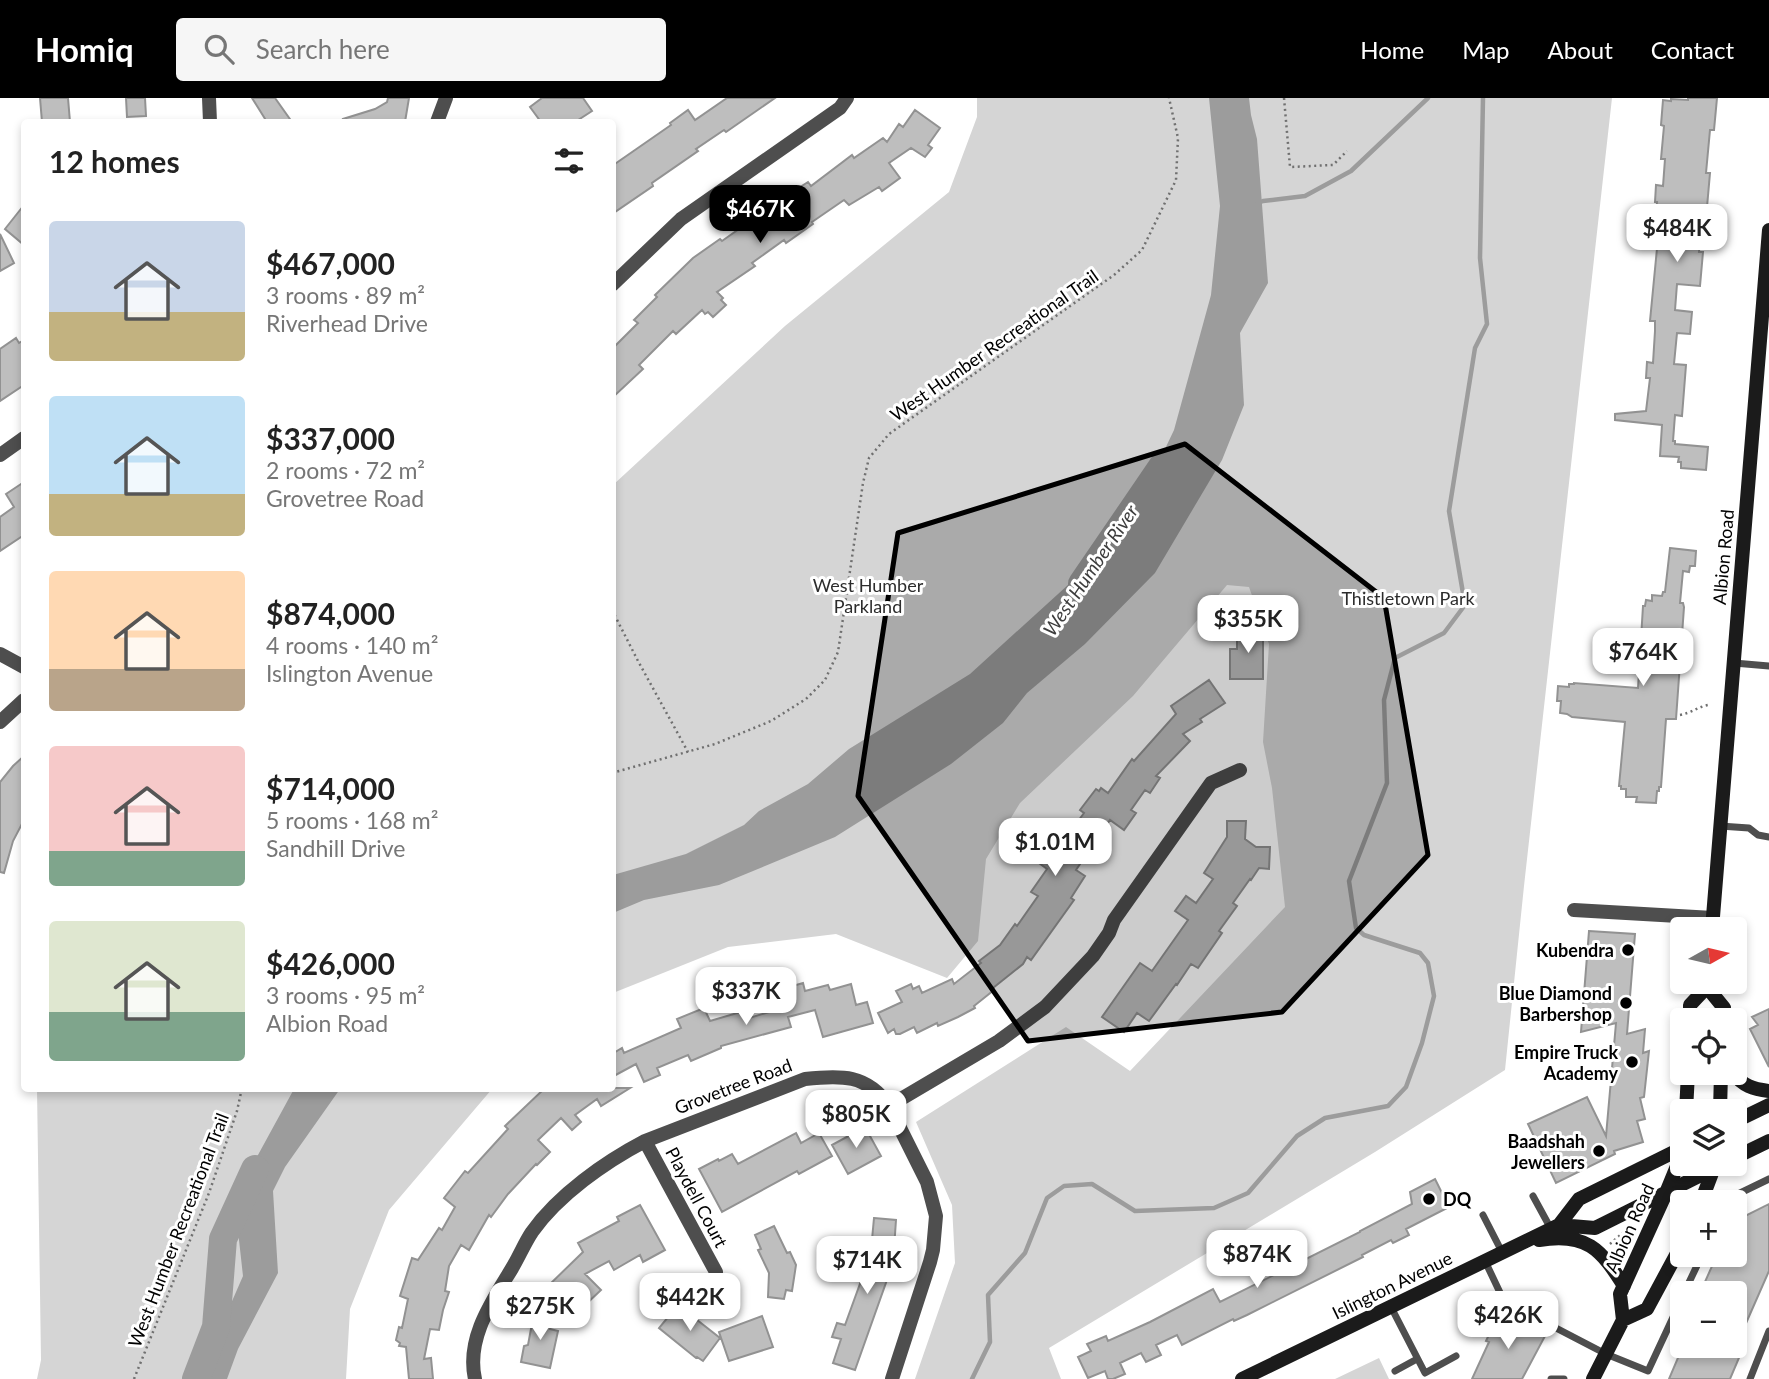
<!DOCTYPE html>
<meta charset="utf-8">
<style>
:root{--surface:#fff;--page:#f6f6f6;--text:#222;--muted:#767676;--accent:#000}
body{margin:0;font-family:Lato,sans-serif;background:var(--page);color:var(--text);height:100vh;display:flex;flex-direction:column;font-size:26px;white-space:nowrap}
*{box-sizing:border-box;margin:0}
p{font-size:23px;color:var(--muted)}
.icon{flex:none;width:38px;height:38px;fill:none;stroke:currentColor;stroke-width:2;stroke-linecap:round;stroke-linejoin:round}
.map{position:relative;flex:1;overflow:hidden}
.side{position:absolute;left:21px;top:21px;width:595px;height:973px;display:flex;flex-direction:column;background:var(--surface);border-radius:7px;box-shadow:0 4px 10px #0003}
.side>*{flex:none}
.needle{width:46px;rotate:82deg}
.controls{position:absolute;left:1670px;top:819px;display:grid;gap:14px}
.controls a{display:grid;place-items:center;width:77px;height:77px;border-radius:7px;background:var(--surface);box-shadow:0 4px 10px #0003;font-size:35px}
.price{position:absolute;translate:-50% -60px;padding:0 16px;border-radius:14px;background:#fff;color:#222;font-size:23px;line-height:46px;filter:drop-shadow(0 2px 4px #0008)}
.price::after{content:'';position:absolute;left:50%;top:42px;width:21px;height:16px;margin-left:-10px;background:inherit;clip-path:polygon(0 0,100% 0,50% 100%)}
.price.selected{background:var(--accent);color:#fff}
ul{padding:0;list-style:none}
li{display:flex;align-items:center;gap:21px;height:175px;padding:0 28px}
li span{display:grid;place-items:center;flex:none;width:196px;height:140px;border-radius:7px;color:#555}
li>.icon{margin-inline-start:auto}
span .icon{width:84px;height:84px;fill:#fffc;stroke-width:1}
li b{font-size:30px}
h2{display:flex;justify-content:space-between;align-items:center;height:84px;padding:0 28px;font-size:30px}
header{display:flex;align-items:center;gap:42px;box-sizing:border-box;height:98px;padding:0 35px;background:var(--accent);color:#fff}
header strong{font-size:33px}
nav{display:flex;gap:38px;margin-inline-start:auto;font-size:24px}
.search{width:490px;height:63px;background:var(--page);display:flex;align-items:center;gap:18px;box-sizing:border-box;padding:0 24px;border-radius:7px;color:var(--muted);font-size:26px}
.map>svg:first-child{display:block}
</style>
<header>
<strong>Homiq</strong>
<div class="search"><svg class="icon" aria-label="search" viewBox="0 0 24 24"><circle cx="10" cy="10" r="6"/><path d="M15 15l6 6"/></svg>Search here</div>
<nav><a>Home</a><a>Map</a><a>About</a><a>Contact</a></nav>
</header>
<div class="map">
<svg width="1769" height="1281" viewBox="0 0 1769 1281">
<rect width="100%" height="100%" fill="#fff"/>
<!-- green -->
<path fill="#d5d5d5" d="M977,0H1612L1524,788L1505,972L1375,1054L1049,1250L1061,1281H915L955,1165L952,1107L916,1024L1066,929L1130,973L1285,809L1272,690L1263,644L1269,546L1249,489L1227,487L1133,598L1020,705L986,761L978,843L947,880L836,836L728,849L613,895V387L785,228L949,94L977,19Z
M37,991H492L389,1112L350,1211L346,1281H37L41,1262Z
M1379,1260L1389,1281H1335Z"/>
<!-- water -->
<path fill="#9c9c9c" d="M1209,0H1249L1251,17L1257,41L1268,185L1240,235L1244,307L1222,362L1155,475L1085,546L1027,595L1003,625L951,666L835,739L719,787L644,802L613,815V777L686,756L744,727L759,713L808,686L849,651L970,576L1125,435L1174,332L1211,197L1220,108Z
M741,871L749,880V894L722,901L720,890L731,880L736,881L738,877L737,875Z
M294,991H340L285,1069L273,1093L278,1175L238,1251L227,1281H198L243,1178L236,1115L247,1077Z"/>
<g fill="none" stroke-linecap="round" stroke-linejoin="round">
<!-- stream -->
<path stroke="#9c9c9c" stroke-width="4.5" d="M1258,105L1263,103L1305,98L1351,73L1428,0
M972,1281L990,1244L988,1197L1025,1155L1047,1100L1064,1088L1092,1086L1135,1113L1214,1110L1248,1095L1297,1038L1325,1020L1388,1008L1406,989L1422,945L1434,898L1428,865L1420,855L1364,837L1356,830L1349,783L1387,685L1384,602L1395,560L1444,535L1465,507L1449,413L1475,250L1487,226L1480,160L1483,0"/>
<!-- river -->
<path stroke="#9c9c9c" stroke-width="28" d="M1082,486L1164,366
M196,1281L216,1229L223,1141L255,1071"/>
</g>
<!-- building -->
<path fill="#bebebe" stroke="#929292" stroke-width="2" d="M40,0H68L70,24H42Z
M126,0H145L146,18L127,19Z
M252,0H275L292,24H267Z
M388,0H409L405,24H344L343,21L375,11L387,4Z
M542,0H583L592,13L575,24H541L530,9Z
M727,0H775L726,34L724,32L696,51L698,53L652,85L653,88L612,116V68L671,27L670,25L688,12L695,22Z
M1688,0H1717L1714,32H1710L1706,75H1710L1707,109L1703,108L1699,154H1703L1700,188L1677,186L1675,212L1692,214L1690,236L1677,235L1674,266L1686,267L1682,318L1675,317L1673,343H1675V346L1708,349L1706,372L1681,370V364H1678L1679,359L1660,358L1662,327L1615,322V316L1646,313L1650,280H1646L1647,264L1653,265L1655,233V223H1650L1658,140H1653L1657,104H1655L1656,87L1663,88L1665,61H1661L1664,28L1661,27L1663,2L1671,3V1L1688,2Z
M915,12L940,30L928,47L932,50L925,59L911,50L889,65L900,80L882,93L879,89L849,107L844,102L812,124L813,126L786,145L784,142L752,165L755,168L717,194L723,200L721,202L726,207L713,219L708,214L705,216L702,212L676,236L673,233L639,267L643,271L612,300V251L638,225L634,222L657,199L655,197L693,160L720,141L722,143L749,124L752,128L765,119L767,122L786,108L784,104L796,96L794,93L808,84L811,88L852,57L854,60L883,40L887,44L899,26L903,29Z
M24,107V147L5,131Z
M0,136L14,165L0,173Z
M16,240L19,245L24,242V287L0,303V251Z
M24,384V437L0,453V419L14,409L6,396Z
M1670,450L1696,453L1695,468H1690L1689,474L1683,473L1680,505H1683L1684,509L1676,621H1666L1661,689H1659V693H1657L1656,705L1636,704L1637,699H1626V691H1621V688H1619L1625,624L1572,619L1567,616L1560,615L1561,603H1557L1558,588L1569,589V586H1574V585L1638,590L1643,508H1645L1646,502L1652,503V497L1662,498L1663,494H1665Z
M1237,531H1263V581H1230V551H1237Z
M1209,582L1225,605L1200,621L1202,624L1183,636L1190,643L1156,678L1160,680L1150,695L1145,692L1131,712L1136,715L1124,732L1110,722L1076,772L1085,778L1071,800L1074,802L1031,862L1027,859L1023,866L993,890L994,892L974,908L975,910L958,919L938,928L937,925L917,935L914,929L900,936H896L894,931L888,935L878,915L902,904L896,893L911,886L913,891L919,888L922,895L952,881L954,886L981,865L979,863L1000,847L1015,826L1017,828L1038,798L1031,794L1047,771L1039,765L1047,754L1050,756L1064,736L1067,738L1084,715L1080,712L1096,691L1099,693L1101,690L1108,695L1132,661L1134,663L1176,616L1171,608Z
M24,658V722L13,743L4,775L0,774V684L13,668Z
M1227,723H1246L1245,741L1256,749H1270L1269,771L1259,770L1251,782L1250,781L1233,805L1237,808L1219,833L1222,835L1198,870L1191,866L1177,887L1176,886L1149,923L1137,915L1124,934L1102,919L1140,865L1152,873L1188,822L1175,813L1186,798L1196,805L1213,781L1204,775L1227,739Z
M1589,833L1635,836L1627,936L1645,931L1643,955L1649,953L1644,999L1640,1000L1645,1021L1637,1023L1643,1044L1614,1053L1615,1056L1556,1085L1528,1026L1587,999L1606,1038L1616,925L1581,934Z
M803,885L805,893L828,887L830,892L851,886L856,907L867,904L873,925L823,939L815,912L788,919L791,929L721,948V950L691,963L688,957L657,970L660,977L644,984L636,966L612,979V956L622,950L624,955L681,930L677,921L704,910L710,923L744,913L746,921L769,914L765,896Z
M1769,911V969L1750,931L1758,927L1752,919Z
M545,990H630L601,1008L597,1001L575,1017L581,1024L572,1032L561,1020L538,1042L550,1054L537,1067L536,1066L508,1096L491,1119L489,1117L469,1152L461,1147L449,1168L445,1193L449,1194L443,1212L439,1232L430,1231L424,1261L431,1260L433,1281H409L406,1249L399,1248L400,1245L396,1242L399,1229L402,1230L408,1201L400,1198L412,1160L418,1162L439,1130L442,1132L455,1109L444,1100L465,1073L468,1075L508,1031L505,1028Z
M865,1029L881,1058L848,1076L832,1047Z
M796,1035L801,1045L819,1035L832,1058L799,1076L797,1073L722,1114L699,1071L718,1061L719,1063L732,1056L738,1066Z
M1435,1081L1449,1109L1406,1131L1409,1137L1393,1145L1391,1142L1362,1157L1363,1159L1247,1217L1234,1223L1233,1221L1182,1247L1177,1237L1156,1247L1161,1257L1146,1264L1141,1255L1120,1265L1125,1276L1113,1281H1108L1105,1273L1088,1280L1078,1259L1091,1253L1087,1246L1106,1238L1108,1243L1150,1224L1213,1191L1220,1204L1360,1134V1133L1412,1106L1410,1094Z
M1769,1106V1173L1736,1248H1744L1730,1281H1669L1683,1248H1734V1195H1700L1717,1157H1734V1138L1745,1118Z
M640,1107L665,1152L643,1164L640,1157L614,1172L609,1163L585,1176L601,1192L584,1208L569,1193L560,1203L546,1190L583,1154L578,1145L619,1123L617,1119Z
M874,1120L896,1122L893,1165L855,1272L833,1265L841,1241L832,1239L837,1225L845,1227L865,1172L869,1174Z
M774,1128L787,1155L790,1154L796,1167L792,1193L786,1192L784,1201L768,1199L769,1175L758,1152L761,1151L755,1137Z
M678,1207L720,1240L703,1263L697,1259L696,1260L659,1230Z
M534,1215L553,1219L550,1231L558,1233L550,1270L521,1264L524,1248L528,1247Z
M1499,1216L1545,1238L1522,1281H1472L1489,1244L1486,1243Z
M762,1218L773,1249L729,1263L719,1234Z"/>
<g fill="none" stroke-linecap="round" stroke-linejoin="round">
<!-- path -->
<path stroke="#707070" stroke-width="2.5" stroke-dasharray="2 3.5" stroke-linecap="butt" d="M1284,0L1290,69L1333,67L1347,53
M612,512L638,563L688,654
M1680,617C1691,615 1698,609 1708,607
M612,675L715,646L771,623L806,601L825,582L838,554L863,385L869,360L889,336L1114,177L1142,152L1176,82L1178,40L1169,0
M1610,1146L1626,1132
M134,1281L209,1095L237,1013L242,990"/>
<!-- lane -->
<path stroke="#4e4e4e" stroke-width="7" d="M1734,565L1769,568
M1720,728L1749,730L1758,737L1769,739
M1533,1098L1551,1131
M1729,1104L1736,1097L1769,1081
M1483,1117L1502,1154
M1485,1163L1504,1203L1606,1256L1648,1273L1682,1200
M1684,1195L1702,1157
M1391,1209L1425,1275L1456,1258
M1395,1273L1417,1261
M1551,1281H1564
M1750,1281L1769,1233"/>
<!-- street -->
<path stroke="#4e4e4e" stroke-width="14" d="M209,0L210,24
M437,24L446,0
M612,187L681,121L840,10L847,0
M0,357L24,340
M0,556L24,569
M0,624L24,602
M1574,812L1713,820
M889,1008L999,943L1045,909L1093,858L1109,835L1114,822L1211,685L1240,672
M645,1043L716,1174
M475,1281C466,1241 491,1205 511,1172C519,1159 524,1146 532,1134C558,1097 605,1064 645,1043L805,981C841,977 867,976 889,1008L927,1084L936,1118L933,1152L930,1164L892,1281"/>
<!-- secondary -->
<path stroke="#1b1b1b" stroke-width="14" d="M1712,831L1769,132
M1707,889L1724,910L1723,922
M1690,922V907L1707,889V884
M1733,975C1743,988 1753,991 1769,993
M1686,1013L1688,975
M1720,1013L1721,975
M1734,1024L1769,1007
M1734,1060L1769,1043
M1701,1104L1715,1067
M1559,1127L1595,1130L1723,1066
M1539,1142C1586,1134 1601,1151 1624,1188
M1623,1222L1647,1211L1682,1146
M1242,1281L1559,1127L1579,1101L1682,1050
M1593,1281L1623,1222L1620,1196L1666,1095L1682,1056"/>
</g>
<!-- marked area -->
<path fill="#000" fill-opacity="0.2" stroke="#000" stroke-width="5" stroke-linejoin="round" d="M1185,346L1384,500L1428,757L1282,914L1028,943L858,698L898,435Z"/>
<!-- markers -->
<g fill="#000" stroke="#fff" stroke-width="2.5">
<circle cx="1628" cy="852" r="7"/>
<circle cx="1626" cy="905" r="7"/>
<circle cx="1632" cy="964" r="7"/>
<circle cx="1599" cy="1053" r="7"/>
<circle cx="1429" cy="1101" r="7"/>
</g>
<g text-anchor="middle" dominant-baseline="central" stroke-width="6" stroke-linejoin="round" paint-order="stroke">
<!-- street labels -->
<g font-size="18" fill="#000" stroke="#fff">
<text transform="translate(994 247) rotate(-35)">West Humber Recreational Trail</text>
<text transform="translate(1723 459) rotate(-85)">Albion Road</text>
<text transform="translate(733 988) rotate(-21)">Grovetree Road</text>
<text transform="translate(697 1099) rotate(62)">Playdell Court</text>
<text transform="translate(1629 1130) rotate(-66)">Albion Road</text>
<text transform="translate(178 1132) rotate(-69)">West Humber Recreational Trail</text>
<text transform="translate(1392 1187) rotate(-26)">Islington Avenue</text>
</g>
<!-- park labels -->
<g font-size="18" fill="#2c2c2c" stroke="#fff">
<text x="868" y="487">West Humber<tspan x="868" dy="21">Parkland</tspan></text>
<text x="1408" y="500">Thistletown Park</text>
</g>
<!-- poi labels -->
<g font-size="18" font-weight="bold" fill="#000" stroke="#fff" text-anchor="end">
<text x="1614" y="852">Kubendra</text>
<text x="1612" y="895">Blue Diamond<tspan x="1612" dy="21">Barbershop</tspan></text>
<text x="1618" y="954">Empire Truck<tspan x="1618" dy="21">Academy</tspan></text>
<text x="1585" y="1043">Baadshah<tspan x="1585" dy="21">Jewellers</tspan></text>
<text x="1443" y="1101" text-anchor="start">DQ</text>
</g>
<!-- water labels -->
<g font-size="19" font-style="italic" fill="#3d3d3d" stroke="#fff">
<text transform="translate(1090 472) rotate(-56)">West Humber River</text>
</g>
</g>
</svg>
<div class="controls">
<a><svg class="needle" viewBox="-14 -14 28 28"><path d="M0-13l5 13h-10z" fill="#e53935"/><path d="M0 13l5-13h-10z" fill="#767676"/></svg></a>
<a><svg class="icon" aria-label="locate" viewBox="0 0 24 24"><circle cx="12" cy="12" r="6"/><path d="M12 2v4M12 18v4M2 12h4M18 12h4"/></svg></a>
<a><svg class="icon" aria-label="layers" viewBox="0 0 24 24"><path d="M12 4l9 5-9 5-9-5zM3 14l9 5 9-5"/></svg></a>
<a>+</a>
<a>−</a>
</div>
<b class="price selected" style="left:760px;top:147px">$467K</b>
<b class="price" style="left:1677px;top:166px">$484K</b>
<b class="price" style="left:1248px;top:557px">$355K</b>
<b class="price" style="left:1643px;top:590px">$764K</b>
<b class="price" style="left:1055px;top:780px">$1.01M</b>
<b class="price" style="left:746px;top:929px">$337K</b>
<b class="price" style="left:856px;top:1052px">$805K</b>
<b class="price" style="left:1257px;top:1192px">$874K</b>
<b class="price" style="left:867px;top:1198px">$714K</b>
<b class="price" style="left:690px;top:1235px">$442K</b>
<b class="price" style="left:540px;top:1244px">$275K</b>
<b class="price" style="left:1508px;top:1253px">$426K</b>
<section class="side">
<h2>12 homes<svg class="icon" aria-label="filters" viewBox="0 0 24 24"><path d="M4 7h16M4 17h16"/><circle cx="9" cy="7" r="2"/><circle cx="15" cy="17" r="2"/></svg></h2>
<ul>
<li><span style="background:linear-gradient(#c9d6e8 65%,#c2b280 0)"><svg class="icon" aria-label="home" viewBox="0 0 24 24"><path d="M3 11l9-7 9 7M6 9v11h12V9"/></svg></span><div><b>$467,000</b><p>3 rooms · 89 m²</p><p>Riverhead Drive</p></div></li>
<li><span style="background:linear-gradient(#bfe0f5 70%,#c2b280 0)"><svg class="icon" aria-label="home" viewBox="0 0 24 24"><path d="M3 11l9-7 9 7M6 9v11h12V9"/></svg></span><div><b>$337,000</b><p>2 rooms · 72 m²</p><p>Grovetree Road</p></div></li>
<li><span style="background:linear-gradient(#ffd9b3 70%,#b9a48a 0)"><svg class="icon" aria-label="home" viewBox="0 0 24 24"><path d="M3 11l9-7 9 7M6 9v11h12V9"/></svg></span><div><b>$874,000</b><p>4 rooms · 140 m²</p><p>Islington Avenue</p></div></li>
<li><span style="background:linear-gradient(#f6c9c9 75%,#7fa58c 0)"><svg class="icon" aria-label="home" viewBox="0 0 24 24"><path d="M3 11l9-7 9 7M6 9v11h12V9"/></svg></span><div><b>$714,000</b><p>5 rooms · 168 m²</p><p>Sandhill Drive</p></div></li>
<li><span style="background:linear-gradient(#dfe7d0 65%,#7fa58c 0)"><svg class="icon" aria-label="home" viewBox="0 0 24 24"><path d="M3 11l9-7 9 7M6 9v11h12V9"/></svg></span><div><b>$426,000</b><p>3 rooms · 95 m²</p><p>Albion Road</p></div></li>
</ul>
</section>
</div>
